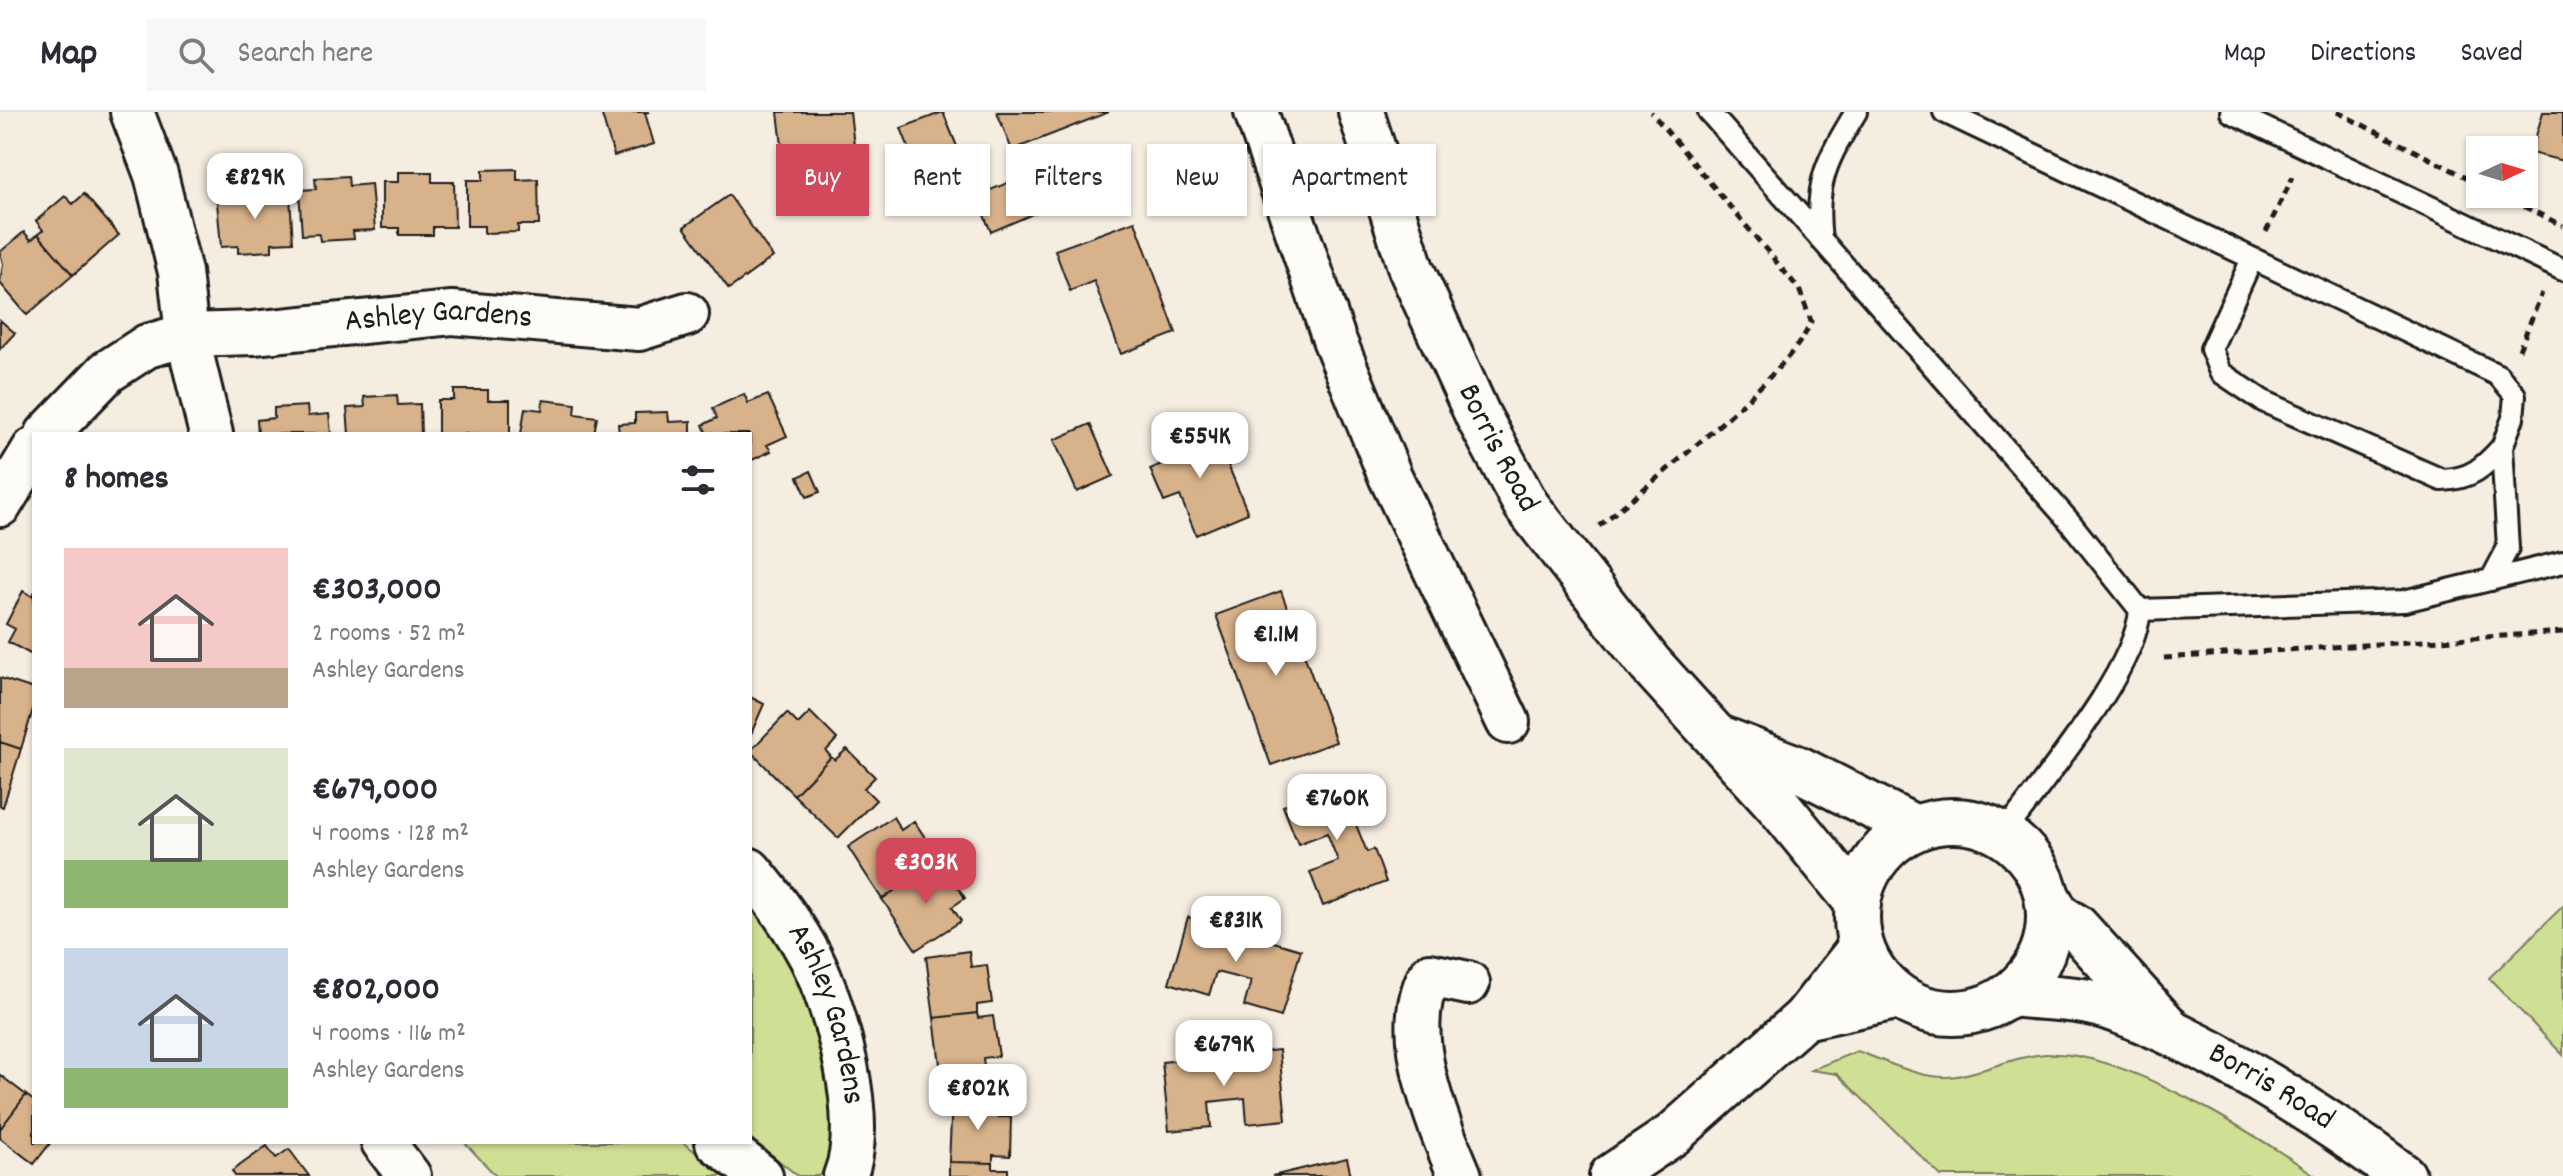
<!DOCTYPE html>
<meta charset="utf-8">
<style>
:root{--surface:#fff;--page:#f7f7f7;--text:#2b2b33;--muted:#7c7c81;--line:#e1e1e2;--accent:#d1495b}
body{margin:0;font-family:Dekko,sans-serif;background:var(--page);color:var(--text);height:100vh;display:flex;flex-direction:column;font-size:30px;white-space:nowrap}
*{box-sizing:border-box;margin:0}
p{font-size:26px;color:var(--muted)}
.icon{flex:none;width:44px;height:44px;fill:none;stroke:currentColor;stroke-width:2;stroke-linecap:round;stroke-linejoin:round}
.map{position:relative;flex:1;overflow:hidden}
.drawer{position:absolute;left:32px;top:320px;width:720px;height:712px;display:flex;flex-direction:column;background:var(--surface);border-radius:0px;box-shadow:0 2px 6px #0004}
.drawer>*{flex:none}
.hud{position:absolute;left:776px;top:32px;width:760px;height:72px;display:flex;gap:16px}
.needle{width:52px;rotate:86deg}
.buttons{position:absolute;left:2466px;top:24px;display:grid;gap:16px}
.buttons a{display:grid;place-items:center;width:72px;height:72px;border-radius:0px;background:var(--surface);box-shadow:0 2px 6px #0004;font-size:40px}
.price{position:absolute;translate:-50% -68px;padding:0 18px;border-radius:16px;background:#fff;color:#222;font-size:26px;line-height:52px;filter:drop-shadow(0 2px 4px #0008)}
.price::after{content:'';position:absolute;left:50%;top:48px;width:24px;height:18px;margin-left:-12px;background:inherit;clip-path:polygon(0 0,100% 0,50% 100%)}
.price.on{background:var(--accent);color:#fff}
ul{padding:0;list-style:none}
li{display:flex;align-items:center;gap:24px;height:200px;padding:0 32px}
li span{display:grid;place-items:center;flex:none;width:224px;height:160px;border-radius:0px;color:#555}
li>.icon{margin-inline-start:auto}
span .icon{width:96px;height:96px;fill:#fffc;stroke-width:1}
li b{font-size:34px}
h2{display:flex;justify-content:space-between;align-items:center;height:96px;padding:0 32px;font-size:34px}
.tag{padding:0 28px;border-radius:0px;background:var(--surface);box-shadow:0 2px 6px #0004;font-size:28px;line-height:72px}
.tag.on{background:var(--accent);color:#fff}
header{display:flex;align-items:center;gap:48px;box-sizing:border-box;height:112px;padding:0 40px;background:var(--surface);border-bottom:2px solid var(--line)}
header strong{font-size:38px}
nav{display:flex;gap:44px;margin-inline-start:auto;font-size:28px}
.search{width:560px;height:72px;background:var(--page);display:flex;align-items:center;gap:20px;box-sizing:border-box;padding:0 28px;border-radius:0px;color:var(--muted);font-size:30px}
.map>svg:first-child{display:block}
</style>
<header>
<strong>Map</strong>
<div class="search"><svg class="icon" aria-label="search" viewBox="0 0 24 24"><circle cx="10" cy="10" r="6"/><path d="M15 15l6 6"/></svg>Search here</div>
<nav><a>Map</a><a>Directions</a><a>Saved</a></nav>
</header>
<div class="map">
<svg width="2563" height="1064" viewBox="0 0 2563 1064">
<rect width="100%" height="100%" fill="#f6ede1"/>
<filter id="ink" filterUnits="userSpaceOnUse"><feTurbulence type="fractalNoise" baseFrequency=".0125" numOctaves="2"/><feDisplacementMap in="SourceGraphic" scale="16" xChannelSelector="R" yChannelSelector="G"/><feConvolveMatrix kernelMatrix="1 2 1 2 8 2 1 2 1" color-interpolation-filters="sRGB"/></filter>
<g filter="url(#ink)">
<!-- green -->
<path fill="#cfdf93" stroke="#767e58" stroke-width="2" d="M2563,794V943L2489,866Z
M750,795C779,816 824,918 833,955C839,982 840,1013 843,1042L819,1064H798L750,1026Z
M1857,939C1887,949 1924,970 1957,964C1987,959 2015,944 2046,942C2119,936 2255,1022 2316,1064H1941L1837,962L1811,958Z
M464,1030H682L729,1064H496Z"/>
<!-- building -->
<path fill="#d8b28a" stroke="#1c1c1c" stroke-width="2" d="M601,0H649L645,1L654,32L614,44Z
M778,0H850L855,42L784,51Z
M943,0L971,69L929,86L901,16Z
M997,0H1109L1012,38Z
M2543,0H2563V49L2531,41Z
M517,57V68L538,67L539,113H518V120L484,121V114H467V68H483V58Z
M1036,59L1051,94L991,120L976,84Z
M398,60H432V70H454L455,115H433V123H399V116H382V70H398Z
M348,64L349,74L371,72L375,118L353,119L354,127L320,129L319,122L302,123L299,78L316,77L315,66Z
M267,76L268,86L290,85L293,130L272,131V139L238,141V134L221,135L217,90L235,88L234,78Z
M84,82L119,123L73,163L38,122L43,118L36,109L65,84L73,92Z
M729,83L773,145L729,177L684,115Z
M1135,109L1176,221L1121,242L1094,169L1070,179L1055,138Z
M24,120L31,128L38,122L73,163L27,203L0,171L3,152L0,140Z
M0,208L15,221L0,237Z
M454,278H488V288H510V322H438V288H454Z
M744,282L748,291L768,283L787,324L767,333L771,339L750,349V322H707L703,313L717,306L713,296Z
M397,283L398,293L420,292L421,322H349L347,296L365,295L364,285Z
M543,288L576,292L575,302L597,305L594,322H521L525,296L542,298Z
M307,294L308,304L329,302L331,322H258L257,308L274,306V296Z
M668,300L669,310L691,309V322H619L618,312L635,311V301Z
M1090,312L1113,364L1077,380L1054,328Z
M1211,312L1248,401L1196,423L1180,384L1164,390L1150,357L1166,350L1159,334Z
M811,359L820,380L807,385L798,365Z
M23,479L32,484L34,481V544L8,530L15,517L6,512Z
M1281,479L1336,630L1271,653L1216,503Z
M0,566L34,577V594L21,637L0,630Z
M750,585L764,592L750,624Z
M810,600L837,627L826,639L831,645L794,683L750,639L787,601L798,612Z
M0,630L21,637L3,695L0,694Z
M847,637L875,665L864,676L876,688L838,726L794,683L831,645L835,648Z
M1351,669L1365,706L1355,710L1367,740L1374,737L1386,770L1323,794L1310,760L1338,749L1327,721L1298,732L1283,694Z
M893,705L901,718L914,709L936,742L922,750L926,757L882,787L848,735Z
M943,753L965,786L952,795L961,809L916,838L882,787L926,757L930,761Z
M1188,805L1301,838L1281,905L1244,894L1251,869L1216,860L1209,883L1169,871Z
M969,839L971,855L987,853L992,891L977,893V901L934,906L926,845Z
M977,901L978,906L993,904L999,944L983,946L985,962L942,968L934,906Z
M1279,938L1286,1008L1247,1012L1245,986L1209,990L1211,1015L1169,1019L1162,950Z
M0,963L26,983L0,1017Z
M26,983L34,989V1030H51L34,1052L0,1026V1017Z
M952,988L995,989V1005H1011L1010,1044L993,1043V1051L949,1050Z
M267,1034L276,1046L289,1037L309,1064H235L232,1059Z
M1347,1046L1351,1064H1272Z
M949,1050L993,1051V1057H1008V1064H949Z"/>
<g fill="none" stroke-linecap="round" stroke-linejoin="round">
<!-- lane casing -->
<g stroke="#1c1c1c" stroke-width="26">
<path id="lane" d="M1709,0L2069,409L2140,498C2136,559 2041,670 2003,723
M1944,0L2498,263L2515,283L2513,306L2502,335L2508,436L2491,468
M2231,0L2563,158
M1821,128C1814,70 1827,48 1856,0
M2252,147L2211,237L2220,260L2263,289L2442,368C2471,367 2483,356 2502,335
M2140,498L2404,489L2563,450"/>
</g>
<!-- street casing -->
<g stroke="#1c1c1c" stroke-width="48">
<g id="street">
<path d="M132,0L156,63L180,160L187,223L211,322"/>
<path d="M1256,0L1334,227L1390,364L1508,610"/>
<path id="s1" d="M47,322L107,260L147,234L187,223L253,221L452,201L639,217L687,202"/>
<path d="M0,393L34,337"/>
<path id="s2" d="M750,758C773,785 793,812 810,844C836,894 868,1011 845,1064"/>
<path d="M1804,906L1900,885"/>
<path d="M383,1030L409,1064"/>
<path d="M717,1030L761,1064"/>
<path d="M1460,1064C1437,1009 1399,920 1430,863L1468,871"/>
<path d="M1611,1064L1672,1023L1804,906L1861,834"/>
</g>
</g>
<!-- secondary casing -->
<g stroke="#1c1c1c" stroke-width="50">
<g id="secondary">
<path id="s3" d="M1361,0L1411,157L1478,304L1526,393L1650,552L1778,693L1858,791"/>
<path d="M1722,627L1799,657L1915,716"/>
<circle cx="1953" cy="805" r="96"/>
<path d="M2048,786L2057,803L2076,815L2165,913"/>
<path id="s4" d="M2011,882C2042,886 2079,885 2108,895C2202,927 2323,1004 2403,1064"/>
</g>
</g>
<!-- path -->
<path stroke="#1c1c1c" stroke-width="5" stroke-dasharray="8 6" stroke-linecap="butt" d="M2337,0L2480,72
M2499,82L2563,114
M2266,120L2293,65
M2519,238L2542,181
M1599,414C1645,375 1796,258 1811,209L1799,177L1651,0
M2164,546L2563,520"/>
<!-- lane -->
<use href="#lane" stroke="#fdfcf7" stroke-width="20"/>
<!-- street -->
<use href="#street" stroke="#fdfcf7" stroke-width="42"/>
<!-- secondary -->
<use href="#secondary" stroke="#fdfcf7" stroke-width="44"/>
</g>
</g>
<g text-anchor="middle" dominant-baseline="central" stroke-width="7" stroke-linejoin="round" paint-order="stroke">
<!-- street labels -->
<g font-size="32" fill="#1c1c1c" stroke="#fdfcf7">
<text stroke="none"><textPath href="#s1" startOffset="428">Ashley Gardens</textPath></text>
<text stroke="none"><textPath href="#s3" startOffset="364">Borris Road</textPath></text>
<text stroke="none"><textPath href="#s2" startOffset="166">Ashley Gardens</textPath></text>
<text stroke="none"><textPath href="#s4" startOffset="280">Borris Road</textPath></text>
</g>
</g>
</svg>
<div class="buttons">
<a><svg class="needle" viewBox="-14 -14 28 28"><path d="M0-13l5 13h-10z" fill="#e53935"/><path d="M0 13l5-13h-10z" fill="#7c7c81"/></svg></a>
</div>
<b class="price" style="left:255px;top:109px">€829K</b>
<b class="price" style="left:1200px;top:368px">€554K</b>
<b class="price" style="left:1276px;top:566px">€1.1M</b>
<b class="price" style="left:1337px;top:730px">€760K</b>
<b class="price on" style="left:926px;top:794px">€303K</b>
<b class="price" style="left:1236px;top:852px">€831K</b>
<b class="price" style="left:1224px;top:976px">€679K</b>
<b class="price" style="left:978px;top:1020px">€802K</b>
<div class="hud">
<a class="tag on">Buy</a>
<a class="tag">Rent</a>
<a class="tag">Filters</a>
<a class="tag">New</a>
<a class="tag">Apartment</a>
</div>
<section class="drawer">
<h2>8 homes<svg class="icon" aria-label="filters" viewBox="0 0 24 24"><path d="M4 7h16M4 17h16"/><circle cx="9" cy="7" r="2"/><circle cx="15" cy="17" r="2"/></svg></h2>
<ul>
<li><span style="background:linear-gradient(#f6c9c9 75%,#b9a48a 0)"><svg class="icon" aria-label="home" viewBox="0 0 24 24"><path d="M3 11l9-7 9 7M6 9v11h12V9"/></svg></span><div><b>€303,000</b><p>2 rooms · 52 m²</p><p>Ashley Gardens</p></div></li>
<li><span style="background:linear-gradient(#dfe7d0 70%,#8fb573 0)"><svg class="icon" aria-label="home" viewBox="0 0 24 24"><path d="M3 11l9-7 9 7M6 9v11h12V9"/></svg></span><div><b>€679,000</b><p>4 rooms · 128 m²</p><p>Ashley Gardens</p></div></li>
<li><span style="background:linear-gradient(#c9d6e8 75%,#8fb573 0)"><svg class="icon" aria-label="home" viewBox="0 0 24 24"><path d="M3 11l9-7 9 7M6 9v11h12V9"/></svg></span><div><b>€802,000</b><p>4 rooms · 116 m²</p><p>Ashley Gardens</p></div></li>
</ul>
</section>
</div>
